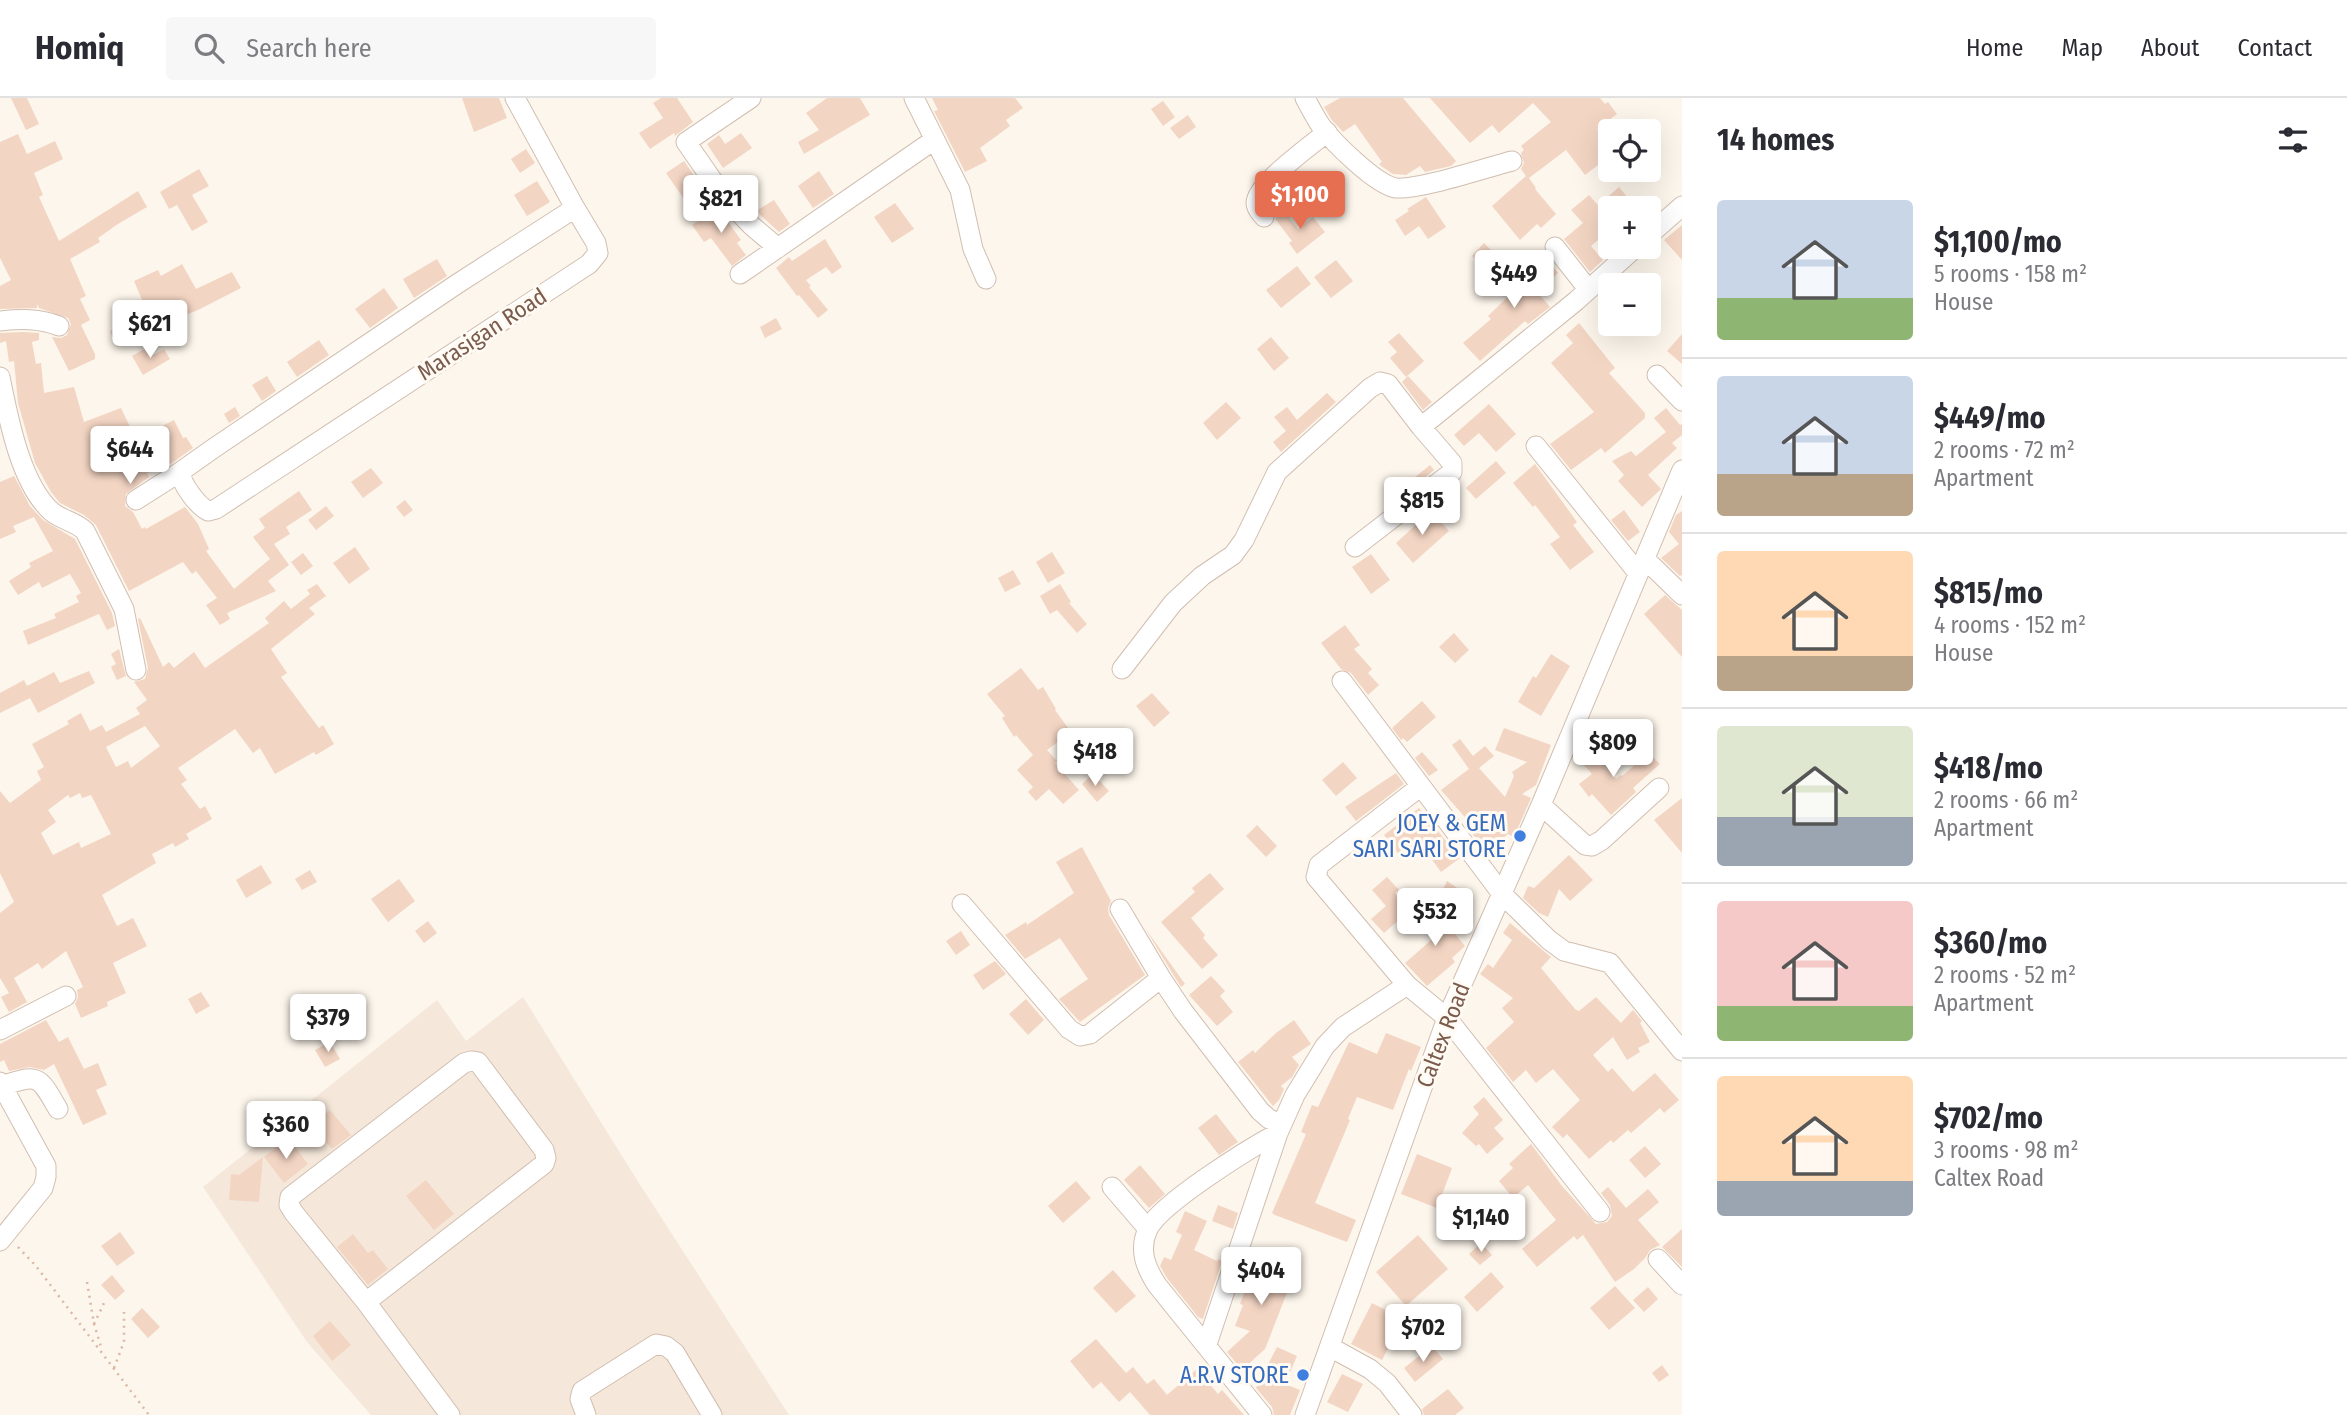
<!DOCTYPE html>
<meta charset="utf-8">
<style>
:root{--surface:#fff;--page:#f7f7f7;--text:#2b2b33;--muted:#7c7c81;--line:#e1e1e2;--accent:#e76f51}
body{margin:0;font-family:"Fira Sans Condensed",sans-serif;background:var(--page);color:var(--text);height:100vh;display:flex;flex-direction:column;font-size:26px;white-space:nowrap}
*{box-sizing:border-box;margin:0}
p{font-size:23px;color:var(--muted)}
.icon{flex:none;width:38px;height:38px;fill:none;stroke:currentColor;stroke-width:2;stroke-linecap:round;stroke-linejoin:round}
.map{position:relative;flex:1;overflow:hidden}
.sheet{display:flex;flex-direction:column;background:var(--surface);width:665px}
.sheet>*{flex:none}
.tools{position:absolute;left:1598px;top:21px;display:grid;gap:14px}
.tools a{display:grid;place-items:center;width:63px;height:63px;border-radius:7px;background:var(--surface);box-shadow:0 7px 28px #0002;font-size:35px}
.price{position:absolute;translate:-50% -60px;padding:0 16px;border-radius:7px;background:#fff;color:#222;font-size:23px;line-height:46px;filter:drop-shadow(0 2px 4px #0008)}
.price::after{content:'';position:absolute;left:50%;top:42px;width:21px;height:16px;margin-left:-10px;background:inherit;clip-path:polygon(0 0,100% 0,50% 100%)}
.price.current{background:var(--accent);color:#fff}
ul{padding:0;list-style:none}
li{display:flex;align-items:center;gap:21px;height:175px;padding:0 35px}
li+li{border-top:2px solid var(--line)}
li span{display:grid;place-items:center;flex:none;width:196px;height:140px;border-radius:7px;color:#555}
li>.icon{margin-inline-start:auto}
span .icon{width:84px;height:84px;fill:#fffc;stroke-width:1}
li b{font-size:30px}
h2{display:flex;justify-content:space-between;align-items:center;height:84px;padding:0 35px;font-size:30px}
header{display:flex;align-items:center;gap:42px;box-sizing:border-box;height:98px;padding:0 35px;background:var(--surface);border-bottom:2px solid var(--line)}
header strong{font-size:33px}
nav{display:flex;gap:38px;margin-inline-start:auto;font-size:24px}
.search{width:490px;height:63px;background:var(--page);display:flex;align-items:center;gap:18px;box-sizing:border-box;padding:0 24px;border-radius:7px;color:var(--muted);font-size:26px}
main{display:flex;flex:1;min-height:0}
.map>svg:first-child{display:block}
</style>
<header>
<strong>Homiq</strong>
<div class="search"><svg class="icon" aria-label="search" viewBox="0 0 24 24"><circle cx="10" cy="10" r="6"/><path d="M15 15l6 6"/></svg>Search here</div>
<nav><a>Home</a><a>Map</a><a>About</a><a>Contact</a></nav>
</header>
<main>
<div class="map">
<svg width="1682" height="1317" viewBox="0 0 1682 1317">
<rect width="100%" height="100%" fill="#fdf6ec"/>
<!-- residential -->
<path fill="#f5e8da" d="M523,899L637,1082L789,1317H371L307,1244L203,1089L437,902L466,943Z"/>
<!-- building -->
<path fill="#f3d5c3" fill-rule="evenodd" d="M11,0H27L39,26L26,32Z
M462,0H499L507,20L474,34Z
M661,0H677L693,24L675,38L674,35L650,51L639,35L663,20L653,5Z
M827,0H860L870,17L804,56L798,44L819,32L806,15Z
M932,0H1015L1023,10L1006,22L1010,28L980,50L987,63L965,74L934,13L938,12Z
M1340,0H1403L1456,63L1451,68L1425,74L1420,68L1406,77L1393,76L1381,68L1379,66L1382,64L1355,26L1343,34L1331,21L1324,9Z
M1430,0H1600L1605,6L1608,4L1617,16L1597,31L1610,49V58L1585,77L1566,52L1529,80L1536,90L1535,91L1556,116L1541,130L1537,126L1520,142L1492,108L1526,78L1521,71L1524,65L1521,55L1524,52L1521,48L1551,24L1533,5L1499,35L1492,27L1470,45Z
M1163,3L1175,19L1163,28L1151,11Z
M1188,17L1196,29L1179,41L1170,30Z
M741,35L752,50L723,70L707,46L719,37L725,46Z
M18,36L27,56L55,43L63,61L34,75L43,97L39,99L59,143L138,93L147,109L118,126L98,140L100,144L70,161L86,198L80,201L90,222L81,227L95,256V261L69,273L52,239L61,240L67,237L71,226L68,220L39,210L37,206V210L0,211V188L11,182L0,160V44Z
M526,51L535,65L520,75L511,61Z
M684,63L702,89L684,101L666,75Z
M199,71L209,88L192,97L208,124L192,133L177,107L169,111L160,94Z
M819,73L834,96L813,110L798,88Z
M537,83L550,104L527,118L514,97Z
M1619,89L1636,110H1610V132L1591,148L1603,162L1590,174L1564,141L1583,125L1571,112L1589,97L1598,107Z
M1426,99L1446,129L1428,141L1419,128L1405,138L1395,122L1409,113L1407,111Z
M774,102L790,126L779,134L756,113Z
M895,105L914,131L892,145L874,119Z
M718,110L741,142L737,145L746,157L732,168L711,140L704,144L692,127Z
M1283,111L1298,131L1313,119L1325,134L1297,156L1289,145L1292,143L1276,122V116Z
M1682,127V162L1664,142Z
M825,141L842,169L832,176L826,169L806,182L811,188L809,189L828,212L818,220L799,197L797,198L776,170L789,159L792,163Z
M1484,145L1498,159L1485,171L1472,158Z
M1543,158L1558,175L1537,194L1550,209L1528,226L1525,223L1480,263L1463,245L1491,221L1488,218L1522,185L1518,180Z
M437,161L447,178L414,200L403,181Z
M1336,162L1353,183L1331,200L1314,179Z
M182,166L196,191L232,174L241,190L196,213L159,226L153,207L146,211L134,183L158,172L161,178Z
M1297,168L1311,186L1281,210L1266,192Z
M384,190L398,210L370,230L355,211Z
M776,220L782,231L765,240L760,229Z
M1579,225L1615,270L1609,275L1645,315V320L1605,355L1601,350L1571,372L1550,346L1594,314L1551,265L1573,245L1566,237Z
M127,226L133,242L117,249L110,233Z
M22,234L39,235V242L32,244L36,266L41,265L44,295L74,289L84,324L121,310L133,335L149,328L152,333L174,322L183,340L186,339L193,350L172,365L147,375L149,379L126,396L125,408L133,414L142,431L145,429L146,431L185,409L198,426L209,451L206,453L234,491L270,461L253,439L265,430L259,421L299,393L312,412L286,429L290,436L274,446L289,467L268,483L276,493L227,515L230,521L220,527L206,507L217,500L196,473L192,476L183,464L129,493L96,427L84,417L60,405L51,394L35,365L18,305L14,263L9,264L6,243L0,245V235Z
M1399,235L1424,263L1406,279L1390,260L1397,254L1388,244Z
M1682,236V266L1667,253Z
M1271,239L1289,260L1274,273L1257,251Z
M319,242L329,257L297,279L287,264Z
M148,249L153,257L164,251L170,261L143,277L132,258Z
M267,278L276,293L262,303L252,287Z
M1408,278L1432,304L1423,312L1402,284Z
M1327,295L1336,304L1281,354L1273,344L1286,333L1274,319L1287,309L1297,322Z
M1226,304L1241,320L1217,342L1203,325Z
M1489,306L1516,336L1496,354L1479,335L1464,348L1454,337Z
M235,309L240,318L229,325L224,316Z
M1666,310L1680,327L1682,326V337L1672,345L1677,350L1648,377L1661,391L1642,409L1618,383L1624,377L1612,363L1631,353L1636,358L1666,334L1654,320Z
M1496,363L1506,375L1476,401L1466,390Z
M1535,366L1577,424L1573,427L1594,454L1570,472L1550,446L1560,439L1535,407L1533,409L1513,385Z
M1430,367L1434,372L1413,389L1409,384Z
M371,370L383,385L363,400L351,384Z
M14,378L30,408L43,422L75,441L112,515L115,528L107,532L99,516L28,547L23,533L56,520L54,516L79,504L76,498L81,495L70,476L42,490L39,484L18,497L9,483L31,469L29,465L53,453L34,419L13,428L16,434L0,441V384Z
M405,402L413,412L404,419L396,409Z
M326,408L334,418L316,432L308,422Z
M1624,412L1640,434L1628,443L1611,422Z
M1431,413L1449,433L1413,465L1396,445Z
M1682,413V477L1680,478L1661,460L1679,446L1669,434L1676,417Z
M355,449L370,471L349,486L333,465Z
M1052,454L1065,475L1048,485L1036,464Z
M303,455L313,468L301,477L291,464Z
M1371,456L1390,482L1371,496L1352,469Z
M1013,472L1021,486L1005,494L998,480Z
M317,486L326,498L309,510L315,516L271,551L287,575L281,579L319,630L323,627L334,646L316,657L314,654L275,676L260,650L253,655L235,631L178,670L187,682L181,686L200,711L205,708L212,721L186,736L189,741L175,749L173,745L152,756L156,765L102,797L117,828L133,820L147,848L113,865L126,895L107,904L108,908L81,920L75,906L78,899L77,892L83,889L66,853L42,871L38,865L14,880L27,904L9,914L1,899L9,895L0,880V815L14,804L0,775V693L10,705L41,682L37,673L44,669L32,646L69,626L67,623L81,615L90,633L102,627L106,634L140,616L136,610L147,602L134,584L145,581L148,570L138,521L140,520L163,569L169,564L174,570L194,554L205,570L269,525L265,520L284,503L291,511L310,496L307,492ZM145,628L160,648L131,670L128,663L116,669L106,649ZM80,695L82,700L91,697L111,736L81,750L79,744L53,757L41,735L56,724L48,712L68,697L70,700Z
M1060,486L1071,504L1069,505L1087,526L1077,535L1057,512L1050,516L1040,498Z
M1665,497L1682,512V559L1644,516Z
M1345,527L1360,547L1354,551L1372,571L1368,575L1379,587L1368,597L1351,575L1341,571L1321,545Z
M1454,535L1469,552L1455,565L1439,549Z
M119,551L126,578L117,582L111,569L116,566L111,556Z
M1551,556L1570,568L1541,618L1518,604L1533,578L1536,580Z
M1021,570L1038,592L1043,589L1056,611L1055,612L1071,634L1047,652L1057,663L1055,665L1079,692L1063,706L1049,691L1036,703L1028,694L1033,689L1017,672L1033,657L1016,637L1014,639L1002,620L1005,618L987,596Z
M89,573L95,585L38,615L30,600L0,615V595L24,582L27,588L54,574L60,585Z
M1152,595L1170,615L1154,629L1136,608Z
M1422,603L1436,619L1407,644L1403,640L1401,642L1392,630Z
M1504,630L1551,647L1536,687L1522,696L1531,700L1514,739L1508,736L1486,755L1467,728L1470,725L1441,692L1469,671L1452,647L1460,641L1473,658L1485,648L1494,658L1479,670L1505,699L1514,678L1512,674L1527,664L1495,652Z
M1588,646L1616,681L1621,677L1622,678L1649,655L1660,666L1633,690L1636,694L1611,717L1592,696L1589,699L1579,686L1592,676L1575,657Z
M1422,654L1438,672L1429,678L1415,660Z
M1343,664L1357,680L1336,698L1322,682Z
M1396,675L1404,686L1356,723L1345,709Z
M1093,676L1109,693L1097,704L1082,686Z
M1682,700V755L1654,722Z
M1419,710L1460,760L1441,774L1422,748L1403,762L1384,737Z
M1257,727L1277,748L1266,759L1246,738Z
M1082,749L1111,803L1108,810L1109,817L1145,877L1080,924L1059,901L1088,881L1060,840L1025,861L1005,837L1026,824L1027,827L1074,795L1056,764Z
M1569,757L1593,782L1570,803L1559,791L1548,819L1539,815L1523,800L1528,788L1534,790Z
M261,767L272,785L246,800L236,782Z
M310,772L317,784L302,792L295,781Z
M1210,775L1224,791L1191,820L1205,837L1203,840L1218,857L1202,871L1161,824L1195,794L1192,790Z
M1387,779L1399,792L1395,795L1410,812L1384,835L1371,821L1386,808L1372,792Z
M399,781L415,803L388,824L371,801Z
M1447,783L1472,800L1465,814L1438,802Z
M1428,803L1465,848L1452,860L1455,864L1427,888L1405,865L1437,837L1418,812Z
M428,823L437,835L424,845L415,833Z
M1510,825L1551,859L1541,870L1575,911L1579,913L1596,899L1621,925L1633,912L1642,923L1640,925L1650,944L1638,950L1640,954L1627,962L1613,939L1593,957L1608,974L1612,970L1633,994L1655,975L1679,1002L1664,1015L1660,1010L1631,1035L1628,1032L1613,1045L1611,1042L1589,1061L1567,1036L1563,1040L1552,1029L1580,1002L1553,971L1536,985L1526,972L1513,984L1486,950L1514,924L1502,910L1513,900L1480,876L1488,866L1493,870L1512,842L1503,835Z
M1145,830L1185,886L1181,889L1171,873Z
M961,833L970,847L956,857L946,843Z
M995,863L1006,876L983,892L973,877Z
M1211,878L1225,893L1220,898L1233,914L1217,928L1189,897Z
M201,894L210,908L196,916L188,901Z
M1026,901L1044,922L1028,937L1009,916Z
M46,922L59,944L68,939L84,971L98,965L107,987L96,992L107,1016L83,1027L54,966L44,972L30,969L9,973L4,962L0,964V946Z
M1294,922L1311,946L1292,959L1299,967L1292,979L1281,988L1284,991L1279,1002L1273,1008L1238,964L1253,952L1255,955L1276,935Z
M1386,935L1421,949L1411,973L1409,971L1393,1012L1357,999L1348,1021L1350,1022L1315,1105L1356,1122L1347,1144L1275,1117L1272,1115L1306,1036L1301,1034L1312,1007L1318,1009L1349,944L1377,956Z
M330,944L340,961L325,969L315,952Z
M1484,999L1503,1022L1494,1030L1504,1041L1487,1056L1479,1046L1476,1048L1462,1035L1479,1016L1473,1009Z
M330,1012L351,1037L332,1051L311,1027Z
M1216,1016L1238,1044L1219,1057L1198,1030Z
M288,1040L308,1066L284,1085L264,1059Z
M1531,1046L1562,1088L1596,1126L1607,1124L1612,1118L1610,1107L1601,1095L1608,1089L1626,1110L1648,1091L1659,1104L1638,1122L1660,1147L1650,1152L1646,1159L1634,1171L1615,1184L1583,1137L1577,1142L1574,1138L1537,1169L1522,1151L1556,1122L1528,1087L1513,1100L1499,1083L1513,1070L1509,1066Z
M1645,1048L1661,1066L1645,1080L1629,1062Z
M1417,1056L1452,1070L1437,1110L1401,1096Z
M263,1059L259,1104L229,1102L231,1076L239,1077Z
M1140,1067L1165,1096L1149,1110L1124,1082Z
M426,1082L454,1116L434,1132L406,1098Z
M1076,1083L1091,1100L1063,1125L1048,1108Z
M1218,1107L1238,1115L1233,1131L1212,1123Z
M1185,1113L1207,1123L1194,1152L1217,1163L1218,1161L1222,1163L1203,1221L1198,1219L1167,1180L1160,1168L1164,1159L1171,1162L1182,1137L1176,1134Z
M1682,1131V1169L1662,1149Z
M120,1134L135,1155L117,1168L101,1148Z
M353,1136L368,1155L373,1152L388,1171L368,1187L337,1149Z
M1418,1137L1448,1171L1406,1208L1376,1174Z
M1481,1145L1492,1157L1480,1167L1469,1156Z
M1260,1154L1297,1169L1265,1251L1242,1272L1227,1254L1250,1233L1235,1228L1243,1207L1240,1206Z
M1113,1172L1136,1198L1116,1215L1093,1190Z
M1491,1174L1504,1189L1477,1214L1464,1199Z
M112,1177L125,1193L115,1202L101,1187Z
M1615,1188L1635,1210L1609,1232L1590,1210Z
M1648,1189L1658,1201L1644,1214L1633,1202Z
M1372,1205L1403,1221L1382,1262L1351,1246Z
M142,1210L160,1229L148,1240L131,1221Z
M330,1223L351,1247L332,1263L313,1238Z
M1096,1241L1126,1275L1133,1269L1147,1286L1154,1281L1167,1297L1197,1271L1218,1296L1222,1292L1244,1317H1150L1130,1294L1119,1304L1101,1284L1093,1291L1070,1263Z
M1432,1248L1443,1261L1415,1284L1404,1270Z
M1277,1249L1297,1258L1285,1286L1300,1292L1290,1317H1274L1272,1309L1256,1290Z
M1662,1267L1669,1277L1659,1284L1652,1275Z
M1342,1276L1363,1286L1348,1314L1327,1304Z
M1448,1291L1464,1310L1455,1317H1424L1422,1311Z"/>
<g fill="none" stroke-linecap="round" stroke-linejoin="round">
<!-- minor casing -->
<g stroke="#d1beb0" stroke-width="21">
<path id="minor" d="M515,0L575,110L596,145L598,155L589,166L216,411L208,413C197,407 182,387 180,374L214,350L457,186L575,110
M751,0L686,44L724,99L752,128L778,150
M914,0L960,92L973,151L986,181
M1305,0C1310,9 1315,19 1321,28C1333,44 1376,87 1396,90C1420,92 1485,70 1512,63
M1264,119C1261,115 1256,111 1256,105C1256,86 1312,47 1327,34
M1648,138L1682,108
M1555,149L1588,191
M740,176L934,42
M0,223C20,221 39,220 59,228
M1657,277L1682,303
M0,279C8,318 20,386 52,414C62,422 76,424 85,433L124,511L136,572
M1536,348L1638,475
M136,402L180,374
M1355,449L1452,374V365L1421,329
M1645,461L1682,497
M1122,571L1173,505L1202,478L1233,457L1244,442L1277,374L1370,290L1380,284L1388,286L1421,329L1576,203L1636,149
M1342,583L1502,796L1549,842L1564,853L1610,865L1682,953
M1421,688L1319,767L1316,779L1407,887L1447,920L1600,1114
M1541,707L1585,747L1592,748L1602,742L1659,690
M962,806L1069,931L1080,938L1090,936L1161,880
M1120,811L1161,880L1183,913L1260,1013L1269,1021L1282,1026
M0,932L66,898
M0,984L46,1068V1079L43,1090L0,1143
M2,988C39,975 39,978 58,1011
M1112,1089L1148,1131
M1658,1161L1682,1187
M366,1204L544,1066L546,1060L544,1052L478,964L471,963L464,965L290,1099L289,1107L294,1115L366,1204L450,1317
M1207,1246L1278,1035L1295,997L1325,948L1343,929L1407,887
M1330,1249L1370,1271L1387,1285L1412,1317
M586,1317L580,1301L582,1293L656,1246L666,1248L675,1255L712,1317
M1262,1317L1157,1187C1146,1170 1138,1152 1148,1131C1161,1105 1250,1050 1278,1035
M1305,1317L1447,920L1541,707L1682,372"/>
</g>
<!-- path -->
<path stroke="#d9b8a5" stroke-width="2.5" stroke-dasharray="2 5" stroke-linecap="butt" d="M18,1149L36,1168L149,1317
M87,1184L94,1226L102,1252
M94,1226L105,1203
M114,1270L124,1244V1214"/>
<!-- minor -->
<use href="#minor" stroke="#fff" stroke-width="19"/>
</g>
<!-- markers -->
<g fill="#3f7fe0" stroke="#fffaf3" stroke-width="2.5">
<circle cx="1520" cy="738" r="7"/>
<circle cx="1303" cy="1277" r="7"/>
</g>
<g text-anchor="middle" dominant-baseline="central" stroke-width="6" stroke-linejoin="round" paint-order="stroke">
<!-- street labels -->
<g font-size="23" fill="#7a5c4d" stroke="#fffaf3">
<text transform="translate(482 236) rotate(-33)">Marasigan Road</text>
<text transform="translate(1443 937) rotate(-69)">Caltex Road</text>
</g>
<!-- shop labels -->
<g font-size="23" fill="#366cbe" stroke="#fffaf3" text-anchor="end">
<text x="1506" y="725">JOEY &amp; GEM<tspan x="1506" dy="26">SARI SARI STORE</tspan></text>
<text x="1289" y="1277">A.R.V STORE</text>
</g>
</g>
</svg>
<div class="tools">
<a><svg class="icon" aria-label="locate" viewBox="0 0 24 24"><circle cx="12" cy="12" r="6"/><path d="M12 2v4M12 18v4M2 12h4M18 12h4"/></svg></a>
<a>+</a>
<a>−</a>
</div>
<b class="price current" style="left:1300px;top:133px">$1,100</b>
<b class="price" style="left:721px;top:137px">$821</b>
<b class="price" style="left:1514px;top:212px">$449</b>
<b class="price" style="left:150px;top:262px">$621</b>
<b class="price" style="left:130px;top:388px">$644</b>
<b class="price" style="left:1422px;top:439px">$815</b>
<b class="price" style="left:1613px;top:681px">$809</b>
<b class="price" style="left:1095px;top:690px">$418</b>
<b class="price" style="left:1435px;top:850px">$532</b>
<b class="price" style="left:328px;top:956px">$379</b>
<b class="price" style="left:286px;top:1063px">$360</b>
<b class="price" style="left:1481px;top:1156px">$1,140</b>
<b class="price" style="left:1261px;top:1209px">$404</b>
<b class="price" style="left:1423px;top:1266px">$702</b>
</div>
<section class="sheet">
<h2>14 homes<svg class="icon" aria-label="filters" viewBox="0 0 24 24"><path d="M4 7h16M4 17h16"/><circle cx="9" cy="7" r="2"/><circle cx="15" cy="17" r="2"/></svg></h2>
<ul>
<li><span style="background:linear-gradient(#c9d6e8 70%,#8fb573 0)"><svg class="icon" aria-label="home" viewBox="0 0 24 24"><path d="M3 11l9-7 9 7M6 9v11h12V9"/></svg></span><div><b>$1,100/mo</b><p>5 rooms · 158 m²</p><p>House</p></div></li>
<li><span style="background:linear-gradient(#c9d6e8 70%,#b9a48a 0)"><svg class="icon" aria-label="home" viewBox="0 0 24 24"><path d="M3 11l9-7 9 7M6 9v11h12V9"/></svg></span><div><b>$449/mo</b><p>2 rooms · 72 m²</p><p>Apartment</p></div></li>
<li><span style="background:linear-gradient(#ffd9b3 75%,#b9a48a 0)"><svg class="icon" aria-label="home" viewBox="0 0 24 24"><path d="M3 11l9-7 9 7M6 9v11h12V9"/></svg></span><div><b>$815/mo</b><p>4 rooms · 152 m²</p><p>House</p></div></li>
<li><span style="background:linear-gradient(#dfe7d0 65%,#9aa5b1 0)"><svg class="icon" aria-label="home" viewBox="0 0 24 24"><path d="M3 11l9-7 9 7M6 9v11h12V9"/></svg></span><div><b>$418/mo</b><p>2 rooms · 66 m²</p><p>Apartment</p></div></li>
<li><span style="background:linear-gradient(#f6c9c9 75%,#8fb573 0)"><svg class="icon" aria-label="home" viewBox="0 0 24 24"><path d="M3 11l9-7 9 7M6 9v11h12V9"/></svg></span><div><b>$360/mo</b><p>2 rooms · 52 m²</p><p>Apartment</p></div></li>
<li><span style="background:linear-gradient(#ffd9b3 75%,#9aa5b1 0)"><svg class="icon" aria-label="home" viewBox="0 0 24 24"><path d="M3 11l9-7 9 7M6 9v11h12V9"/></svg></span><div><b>$702/mo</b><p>3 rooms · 98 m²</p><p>Caltex Road</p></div></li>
</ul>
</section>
</main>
